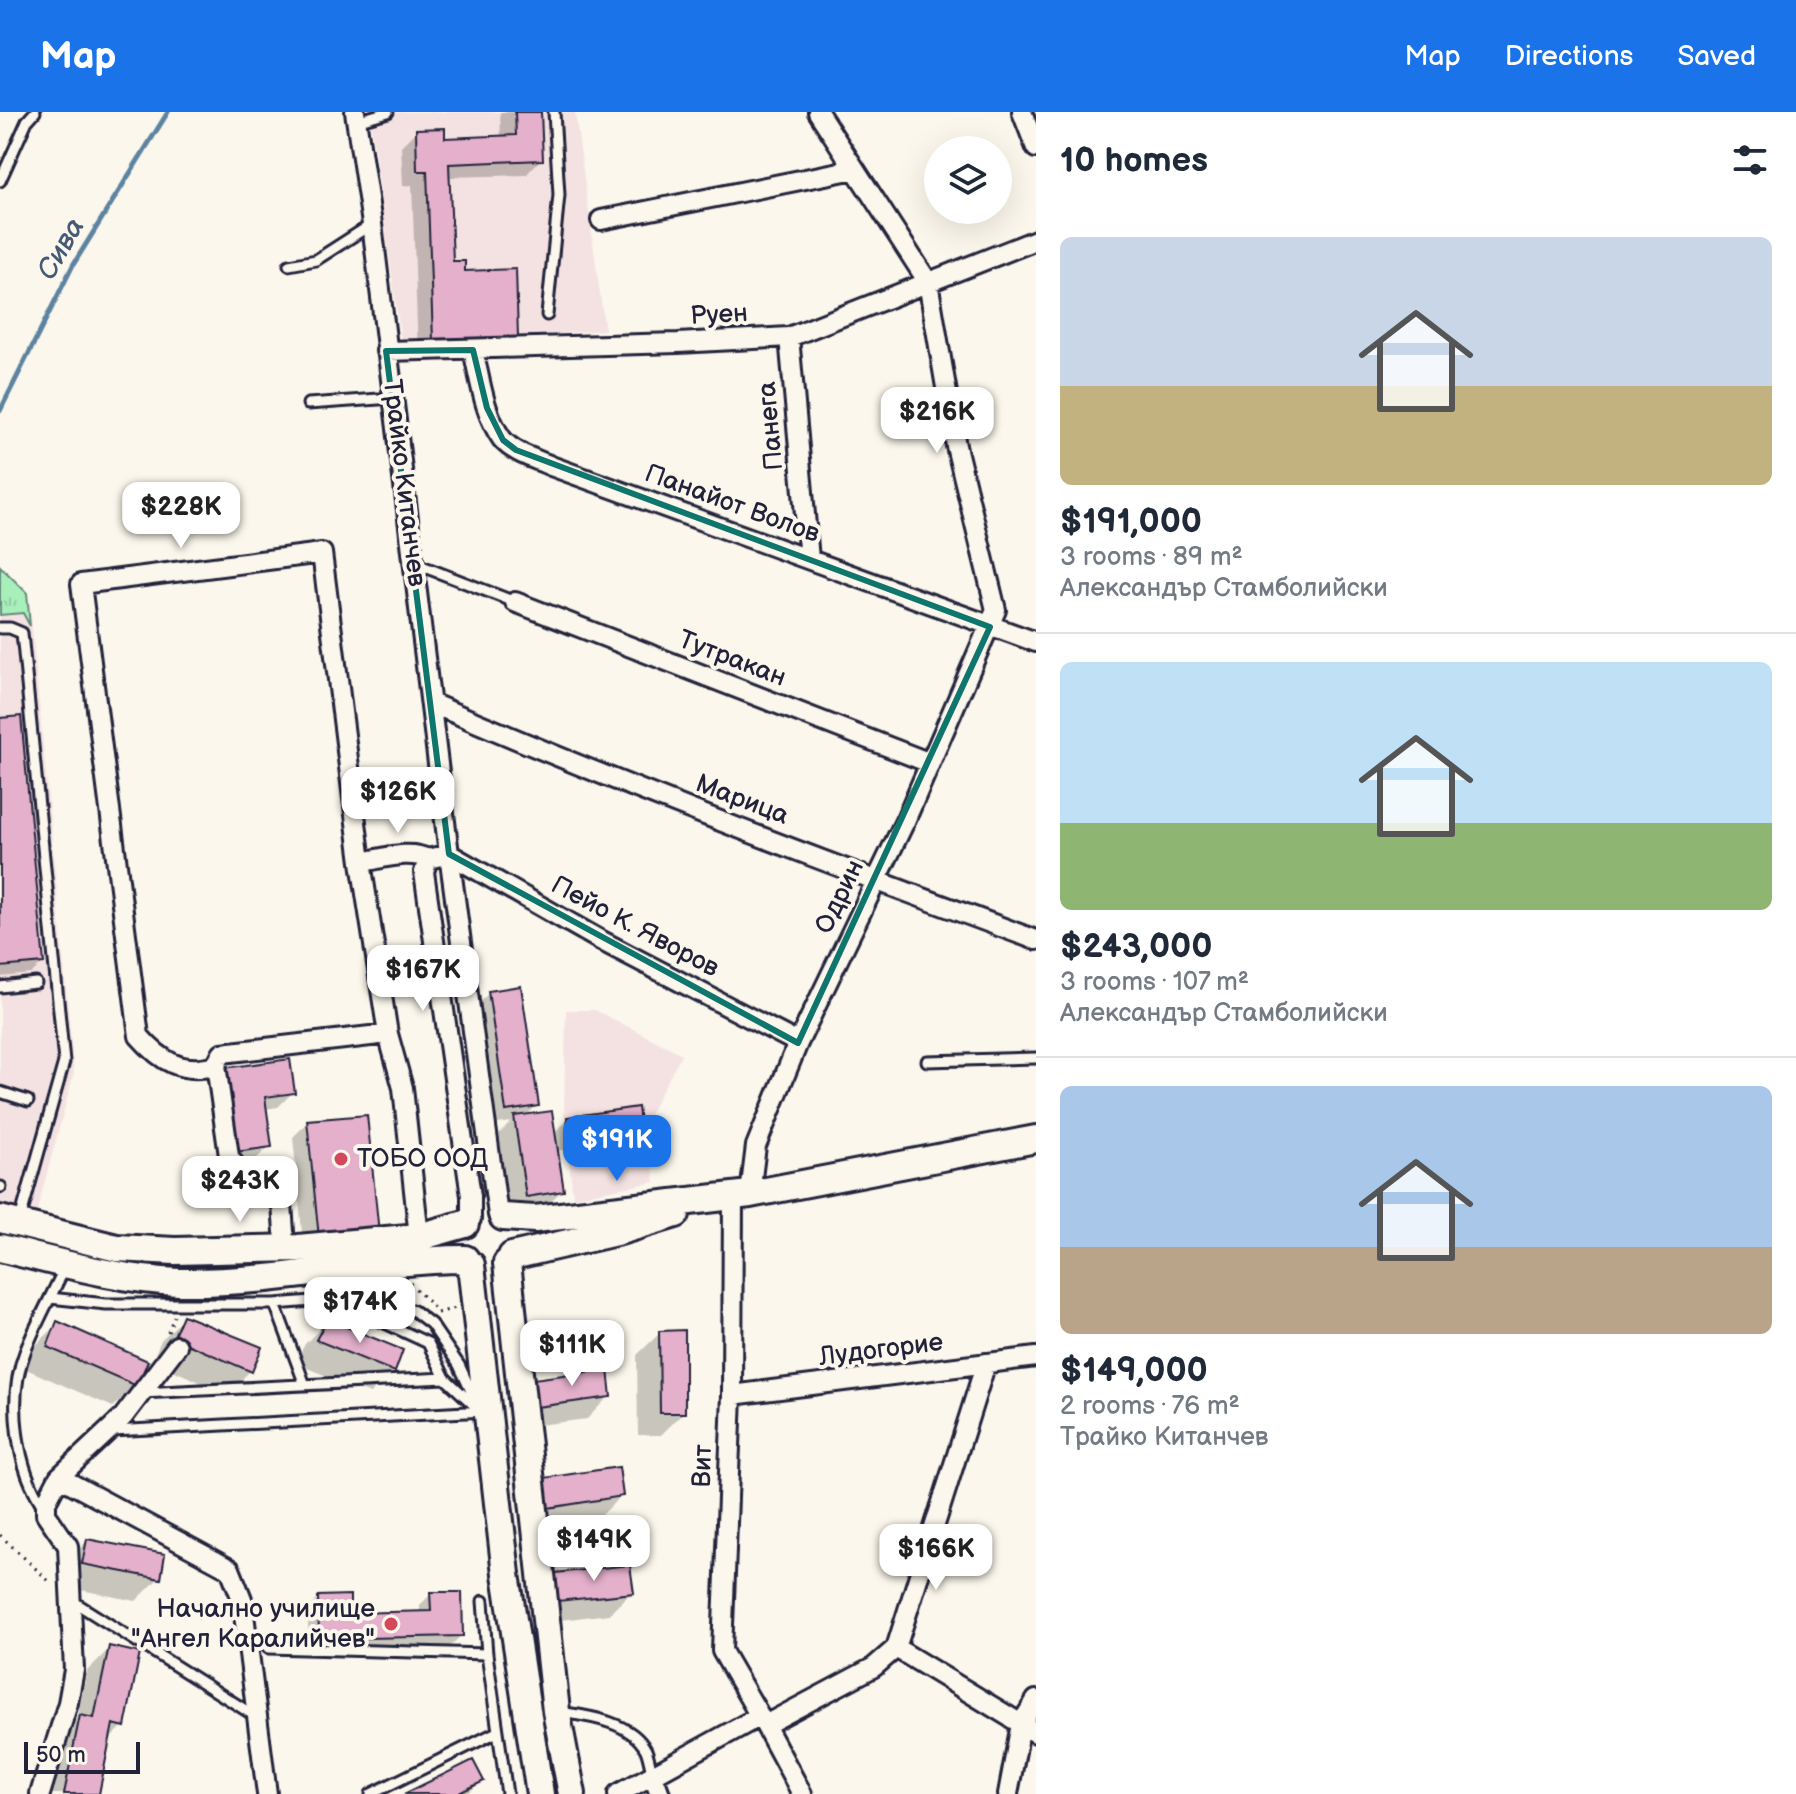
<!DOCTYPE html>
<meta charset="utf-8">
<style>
:root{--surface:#fff;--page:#f2f2f3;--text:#1f2937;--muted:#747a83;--line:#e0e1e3;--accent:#1a73e8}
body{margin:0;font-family:"Balsamiq Sans",sans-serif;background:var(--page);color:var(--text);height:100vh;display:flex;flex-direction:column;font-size:30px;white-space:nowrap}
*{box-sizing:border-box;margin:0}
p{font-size:26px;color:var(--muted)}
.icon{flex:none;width:44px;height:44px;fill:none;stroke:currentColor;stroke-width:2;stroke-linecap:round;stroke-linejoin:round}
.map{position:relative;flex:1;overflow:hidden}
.drawer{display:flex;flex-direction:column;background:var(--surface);width:760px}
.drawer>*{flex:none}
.buttons{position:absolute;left:924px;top:24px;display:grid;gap:16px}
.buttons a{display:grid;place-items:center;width:88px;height:88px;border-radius:50%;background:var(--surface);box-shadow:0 8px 32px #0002;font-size:40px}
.scale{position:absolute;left:24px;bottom:20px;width:116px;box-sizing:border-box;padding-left:8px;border:4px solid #22223b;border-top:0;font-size:22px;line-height:28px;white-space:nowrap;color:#22223b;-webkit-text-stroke:6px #fbf7ec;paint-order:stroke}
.price{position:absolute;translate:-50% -68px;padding:0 18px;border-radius:16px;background:#fff;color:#222;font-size:26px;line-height:52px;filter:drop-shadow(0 2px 4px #0008)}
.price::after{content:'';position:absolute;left:50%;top:48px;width:24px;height:18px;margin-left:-12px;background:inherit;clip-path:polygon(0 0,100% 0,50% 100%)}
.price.current{background:var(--accent);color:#fff}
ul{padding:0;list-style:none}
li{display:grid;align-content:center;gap:16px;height:424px;padding:0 24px}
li+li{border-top:2px solid var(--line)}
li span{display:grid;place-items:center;height:248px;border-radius:12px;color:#555}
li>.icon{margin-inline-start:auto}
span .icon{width:144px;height:144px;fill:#fffc;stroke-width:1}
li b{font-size:34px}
h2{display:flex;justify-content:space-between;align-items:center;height:96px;padding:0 24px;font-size:34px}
header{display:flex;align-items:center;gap:48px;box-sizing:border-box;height:112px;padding:0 40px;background:var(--accent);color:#fff}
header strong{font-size:38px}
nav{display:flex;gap:44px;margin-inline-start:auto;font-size:28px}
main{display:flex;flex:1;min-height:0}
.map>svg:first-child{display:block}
</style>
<header>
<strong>Map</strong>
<nav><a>Map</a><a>Directions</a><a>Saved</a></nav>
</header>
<main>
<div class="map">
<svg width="1036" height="1682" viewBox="0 0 1036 1682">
<defs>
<pattern id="grass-tufts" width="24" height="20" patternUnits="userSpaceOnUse" patternTransform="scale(2)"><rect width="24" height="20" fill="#a8efbc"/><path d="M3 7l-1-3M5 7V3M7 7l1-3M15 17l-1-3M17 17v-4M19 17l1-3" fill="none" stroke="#90cda2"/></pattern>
</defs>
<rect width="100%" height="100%" fill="#fbf7ec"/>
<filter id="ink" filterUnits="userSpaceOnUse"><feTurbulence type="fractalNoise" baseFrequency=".0125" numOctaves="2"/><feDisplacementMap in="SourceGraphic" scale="16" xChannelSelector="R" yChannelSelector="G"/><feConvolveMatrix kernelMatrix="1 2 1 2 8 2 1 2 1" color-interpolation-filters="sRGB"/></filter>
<g filter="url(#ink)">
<!-- built -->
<path fill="#f4e2e2" d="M369,0H575L605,218L518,225L401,229Z
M0,454L27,481L30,494L74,961L36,1102L0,1096Z
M566,898H595L682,942L647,1006L655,1070L573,1085L564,1002Z"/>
<!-- grass -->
<path fill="url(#grass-tufts)" stroke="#65887c" stroke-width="2" d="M0,454L27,481L30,514L23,501L0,503Z"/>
<!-- shadow -->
<path fill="#0003" d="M500,0H539L541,47L526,63L448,65L451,152L463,161L516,224L501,239L418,242L412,73L403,74L401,34L416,19L443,28L501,26Z
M0,608L42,851L31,862L0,865Z
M489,881L537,993L525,1005L553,1022L568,1007L639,1018L628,1029L556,1039L562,1078L539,1101L504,1106L492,1029L511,1010L491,1013L474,896Z
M225,958L293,980L278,995L265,997L270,1034L254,1049L220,1054L209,973Z
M308,1010L376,1120L304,1141L293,1025Z
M184,1206L250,1259L227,1282L152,1249L161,1228Z
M327,1209L401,1239L393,1259L370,1282L295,1251L305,1232Z
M58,1212L136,1273L113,1295L26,1257L35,1234Z
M660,1221L683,1301L661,1323H638L637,1243Z
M534,1269L609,1284L587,1307L514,1316L511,1291Z
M545,1368L621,1384L599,1406L526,1417L522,1391Z
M87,1429L159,1466L136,1489L61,1474L65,1452Z
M556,1463L632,1480L609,1502L536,1511L533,1486Z
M431,1482L461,1523L450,1535L308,1537V1497L319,1486L348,1503L420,1501V1493Z
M109,1537L123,1614L108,1629L97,1682H47L58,1628L77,1609L87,1559Z
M481,1668L468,1682H409Z"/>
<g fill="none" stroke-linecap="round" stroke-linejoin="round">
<!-- stream -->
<path stroke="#5c83a0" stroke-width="5" d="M0,299L73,153L168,0"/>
</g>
<!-- building -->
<path fill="#e4b0cc" stroke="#22223b" stroke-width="2" d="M515,0H541L543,48L449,52L453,149H465V159L516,157L518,225L433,228L427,59H417L416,17L445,16V26L516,23Z
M21,604L44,851L0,855V606Z
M521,874L539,994L506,999L488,879Z
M290,947L295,981L265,985L272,1035L235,1040L224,956Z
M638,995L641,1018L570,1028L567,1005Z
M552,999L564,1079L526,1085L514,1004Z
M367,1003L379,1121L319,1126L307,1008Z
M183,1203L262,1235L252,1260L173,1226Z
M327,1207L403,1238L395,1260L316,1228Z
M57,1209L148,1249L137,1274L47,1235Z
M685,1218V1301H660L659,1219Z
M608,1257L611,1285L536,1295L533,1267Z
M619,1355L623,1384L548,1396L544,1366Z
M87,1427L165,1442L161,1467L82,1452Z
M630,1453L634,1481L558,1489L555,1461Z
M430,1480H462L463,1524L319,1527L318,1484L350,1483V1501L431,1499Z
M109,1534L140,1541L125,1615L113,1612L99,1682H64L80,1603L94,1606Z
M473,1648L484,1669L457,1682H404Z"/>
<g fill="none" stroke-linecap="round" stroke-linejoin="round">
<!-- lane casing -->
<g stroke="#22223b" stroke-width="15">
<path id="lane" d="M356,9L388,0
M0,69L27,9L35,0
M289,153L316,148L372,112
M547,203L559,83L554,0
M308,292L393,286
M414,451L515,490
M0,516H10L22,521L64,950L19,1111
M0,875L36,871
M927,949L1036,946
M0,980L28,989
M0,1075H1
M50,1186L106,1192H275L374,1184L414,1199L431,1212L459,1253L477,1292
M275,1192L305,1273
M374,1206L428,1231L445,1266L476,1295
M141,1281L445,1266
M113,1319L485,1299
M45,1397C16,1357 7,1286 25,1240C36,1211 52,1183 65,1155
M71,1488L255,1604
M483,1489L487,1542L507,1682
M268,1536L487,1542
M560,1600C587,1604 631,1609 646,1638C649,1645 650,1655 653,1663
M371,1682L497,1620"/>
</g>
<!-- street casing -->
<g stroke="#22223b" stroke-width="24">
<path id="street" d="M355,0L372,112L449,742L498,1103
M1022,0L1036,36
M601,108L855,57
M789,225L809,447
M473,238C480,267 484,302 502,327C513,341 536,347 551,354L1036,530
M386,239L678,231L789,225L1036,128
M515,490L930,651
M431,591C630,677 833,753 1036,828
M449,742L600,828L798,931
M449,742L428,747L424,760L471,1084V1107
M361,750C383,747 408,737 428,747
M216,953L222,941L388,922
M750,1082L756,1034L798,931L906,707L996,498L956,334L928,170L818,0
M733,1085L732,1283L722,1539L765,1613L802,1682
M284,1120L282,1092L269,1080L243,1068L229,1044L216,953C182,963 161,949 139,924L81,472L322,441L361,750L388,922L403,976L419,1125
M732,1283L1036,1245
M59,1365L230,1457L242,1487L267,1682
M896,1536L1036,1621
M765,1613L874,1555L896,1536L986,1251
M653,1663L660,1682
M40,1682L68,1591L74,1558L68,1434L46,1402V1390L59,1365L123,1305L177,1234
M618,1682L760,1604
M1008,1682L1021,1612L1036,1588"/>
</g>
<!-- secondary casing -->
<g stroke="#22223b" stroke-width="32">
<path id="secondary" d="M503,1105L535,1107L750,1082L1036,1027
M0,1107L117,1136L175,1139L298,1136L419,1125L465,1112
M0,1136C59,1150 119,1168 179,1170C275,1172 369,1148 465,1147
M512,1144L620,1119L676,1102
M507,1151L556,1599L572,1682
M471,1153L506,1462L540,1682"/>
</g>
<!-- path -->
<path stroke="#22223b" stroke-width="3" stroke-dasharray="2 6" stroke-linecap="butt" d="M410,1171L438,1200
M437,1201L456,1196
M168,1220L174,1204
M0,1423L52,1472"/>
<!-- lane -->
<use href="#lane" stroke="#fbf7ec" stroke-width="9"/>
<!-- street -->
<use href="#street" stroke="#fbf7ec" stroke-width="18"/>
<!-- secondary -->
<use href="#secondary" stroke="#fbf7ec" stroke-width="26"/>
</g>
</g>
<!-- marked area -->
<path fill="none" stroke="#0f766e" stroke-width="6" stroke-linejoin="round" d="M473,238L487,296L503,328L516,338L990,515L798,931L449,742L386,239Z"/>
<!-- markers -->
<g fill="#d1495b" stroke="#fbf7ec" stroke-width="3">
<circle cx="341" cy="1047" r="8"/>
<circle cx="391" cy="1512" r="8"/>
</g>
<g text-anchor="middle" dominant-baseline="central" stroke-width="8" stroke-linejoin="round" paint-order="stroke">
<!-- street labels -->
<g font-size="26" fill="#22223b" stroke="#fbf7ec">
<text transform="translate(719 203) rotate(-3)">Руен</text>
<text transform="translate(771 314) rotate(-95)">Панега</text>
<text transform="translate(404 371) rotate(83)">Трайко Китанчев</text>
<text transform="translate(732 392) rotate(20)">Панайот Волов</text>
<text transform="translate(732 547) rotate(21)">Тутракан</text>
<text transform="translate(742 688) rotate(21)">Марица</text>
<text transform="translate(840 785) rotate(-64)">Одрин</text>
<text transform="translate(635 815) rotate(28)">Пейо К. Яворов</text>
<text transform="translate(881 1238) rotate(-7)">Лудогорие</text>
<text transform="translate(703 1354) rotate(-88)">Вит</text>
</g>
<!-- poi labels -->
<g font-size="26" fill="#22223b" stroke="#fbf7ec" text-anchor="start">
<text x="357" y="1047">ТОБО ООД</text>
<text x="375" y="1497" text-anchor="end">Начално училище<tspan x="375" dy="30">"Ангел Каралийчев"</tspan></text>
</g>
<!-- water labels -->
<g font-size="28" font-style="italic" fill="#445a76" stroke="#fbf7ec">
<text transform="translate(61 137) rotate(-60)">Сива</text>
</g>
</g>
</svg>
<div class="buttons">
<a><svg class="icon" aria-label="layers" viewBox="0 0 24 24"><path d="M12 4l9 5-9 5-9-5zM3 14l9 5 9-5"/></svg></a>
</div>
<div class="scale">50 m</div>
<b class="price" style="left:937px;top:343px">$216K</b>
<b class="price" style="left:181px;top:438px">$228K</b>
<b class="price" style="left:398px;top:723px">$126K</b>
<b class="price" style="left:423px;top:901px">$167K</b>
<b class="price current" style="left:617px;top:1071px">$191K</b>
<b class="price" style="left:240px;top:1112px">$243K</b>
<b class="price" style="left:360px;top:1233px">$174K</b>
<b class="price" style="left:572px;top:1276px">$111K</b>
<b class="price" style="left:594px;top:1471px">$149K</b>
<b class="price" style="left:936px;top:1480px">$166K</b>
</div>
<section class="drawer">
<h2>10 homes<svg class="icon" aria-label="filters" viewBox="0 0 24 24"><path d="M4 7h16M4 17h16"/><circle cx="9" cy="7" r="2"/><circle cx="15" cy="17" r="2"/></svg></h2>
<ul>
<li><span style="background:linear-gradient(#c9d6e8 60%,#c2b280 0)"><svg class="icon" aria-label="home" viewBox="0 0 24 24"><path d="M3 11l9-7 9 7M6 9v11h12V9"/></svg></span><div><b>$191,000</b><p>3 rooms · 89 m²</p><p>Александър Стамболийски</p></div></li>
<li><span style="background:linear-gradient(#bfe0f5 65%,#8fb573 0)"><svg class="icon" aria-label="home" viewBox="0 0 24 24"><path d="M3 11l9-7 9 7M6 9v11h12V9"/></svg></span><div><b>$243,000</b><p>3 rooms · 107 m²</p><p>Александър Стамболийски</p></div></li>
<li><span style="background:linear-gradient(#a9c7e8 65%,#b9a48a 0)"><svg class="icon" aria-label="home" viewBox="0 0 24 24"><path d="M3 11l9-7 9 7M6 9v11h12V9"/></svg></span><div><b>$149,000</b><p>2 rooms · 76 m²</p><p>Трайко Китанчев</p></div></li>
</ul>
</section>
</main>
